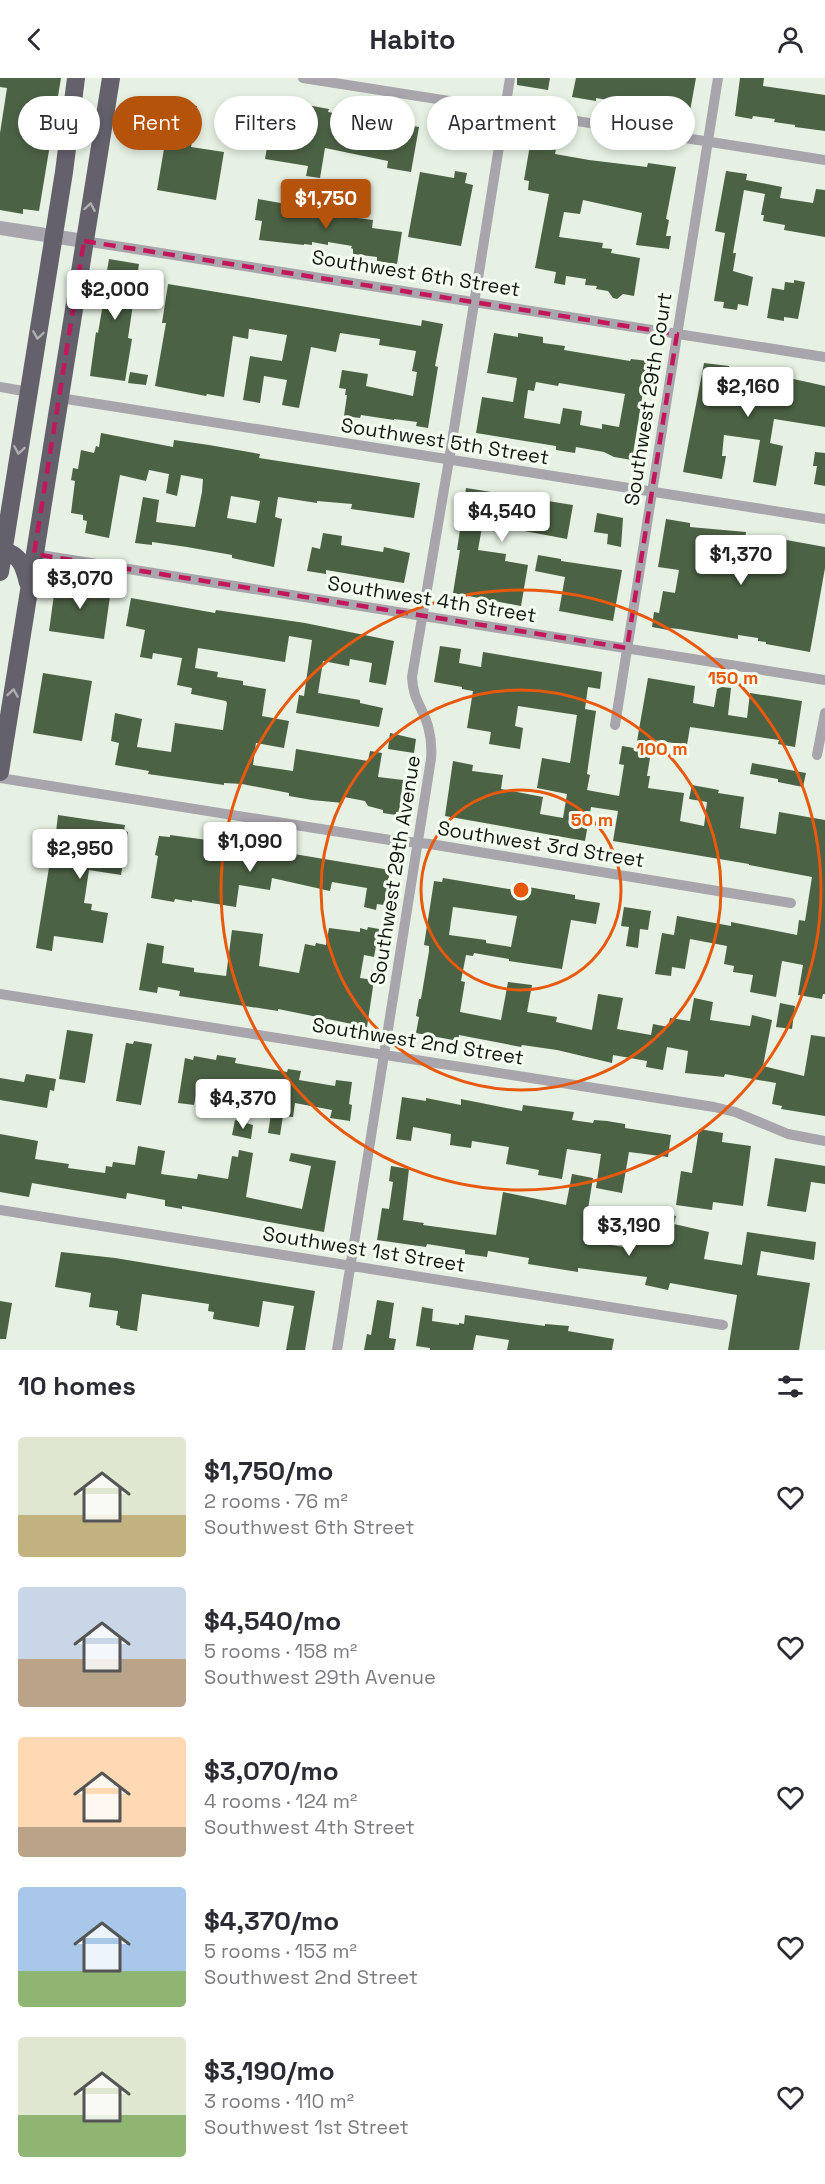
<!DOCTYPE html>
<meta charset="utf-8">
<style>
:root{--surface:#fff;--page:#f7f7f7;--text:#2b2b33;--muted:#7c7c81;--accent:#b45309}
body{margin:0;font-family:"Space Grotesk",sans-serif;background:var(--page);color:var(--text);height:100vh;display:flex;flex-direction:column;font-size:22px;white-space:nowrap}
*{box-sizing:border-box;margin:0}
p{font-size:20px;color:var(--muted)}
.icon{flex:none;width:33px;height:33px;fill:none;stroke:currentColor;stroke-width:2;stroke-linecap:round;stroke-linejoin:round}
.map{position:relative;height:1272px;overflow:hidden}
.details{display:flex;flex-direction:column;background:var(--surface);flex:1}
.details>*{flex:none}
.top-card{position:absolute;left:18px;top:18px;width:789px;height:54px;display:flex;gap:12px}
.price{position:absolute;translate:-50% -51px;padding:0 14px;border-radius:6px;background:#fff;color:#222;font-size:20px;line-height:39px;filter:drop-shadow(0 2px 3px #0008)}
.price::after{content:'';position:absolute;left:50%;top:36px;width:18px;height:14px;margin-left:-9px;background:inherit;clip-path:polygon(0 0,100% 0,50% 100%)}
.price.on{background:var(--accent);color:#fff}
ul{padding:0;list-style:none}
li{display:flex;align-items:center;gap:18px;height:150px;padding:0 18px}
li span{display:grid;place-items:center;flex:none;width:168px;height:120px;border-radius:6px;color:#555}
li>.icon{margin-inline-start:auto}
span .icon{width:72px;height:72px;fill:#fffc;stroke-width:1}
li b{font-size:26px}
h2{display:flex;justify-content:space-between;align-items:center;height:72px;padding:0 18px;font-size:26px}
.tag{padding:0 21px;border-radius:27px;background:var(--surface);box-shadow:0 3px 9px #0003;font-size:21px;line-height:54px}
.tag.on{background:var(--accent);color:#fff}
header{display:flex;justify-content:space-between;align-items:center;height:78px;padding:0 18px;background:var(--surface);font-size:27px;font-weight:700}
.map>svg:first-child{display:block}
</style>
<header><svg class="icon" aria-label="back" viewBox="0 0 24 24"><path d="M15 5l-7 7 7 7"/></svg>Habito<svg class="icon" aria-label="person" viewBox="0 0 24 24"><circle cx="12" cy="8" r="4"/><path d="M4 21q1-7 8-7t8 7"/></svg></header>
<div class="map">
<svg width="825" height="1272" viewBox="0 0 825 1272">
<rect width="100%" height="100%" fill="#e6f1e3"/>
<!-- building -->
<path fill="#4c6245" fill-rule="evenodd" d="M0,0H61L39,133L23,131V136L0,132V55L7,10L0,9Z
M517,0H550L548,12L517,7Z
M576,0H696L690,33L632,23V26L596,20V23L572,19Z
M740,0H764L763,8L825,17V53L795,49V47L774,44L775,41L753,38L752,41L735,38Z
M275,21L329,31L328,34L419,49L411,94L387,90L388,83L325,70L320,100L306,98L308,88L265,81Z
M183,26L197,28L191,69L224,74L216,122L157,112L165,65L176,66Z
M530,67L556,71L555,76L589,82L647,89L648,85L676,89L666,141L669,142L666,158H671L669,171L636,167L642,135L583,122L580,136L564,134L559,159L603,165L602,170L612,171L611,175L640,180L634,218L623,216L617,221L613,220L608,213L596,211L597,208L585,207L586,201L566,198L565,207L554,205L556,194L535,190L549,116L528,112L529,103L524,102Z
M455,93L467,95L465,105L473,107L461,168L408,159L420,94L454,100Z
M726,93L747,96L746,102L782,109L780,120L813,125L816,111L825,112V159L784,152L785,147L763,143L764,137H761L765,116L744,112L733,175H736L733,193L753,199L748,228L738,226L737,232L723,230L724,224L714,223L725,155L715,153Z
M258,121L325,133V128L343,131L342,138L373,142L372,150L402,154L397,186L377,183V179L353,176V171L351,170L352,168L328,164V167L312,164V167L304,166V167L259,162L262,143L255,142Z
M109,181L139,186L128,260L132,261L125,303L90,298L96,254L98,255L105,214L97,213L100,192L107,193Z
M794,202L805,204L798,241L784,239V243L767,240L772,210L784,212L785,204L794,205Z
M168,206L421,248L422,242L443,246L435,288L438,289L428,350L416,348L417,344L394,341V342L361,337L360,340L344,338L347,317H345L346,311L339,310L342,292L368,296L366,308L413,318L417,294L412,293L416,273L379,267L380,261L340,255L336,274L311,269L299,330L282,327L287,302L264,298L260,325L243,322L250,278L282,283L287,257L249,251L248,261L233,258L224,319L207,316L206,318L155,308L166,245H162Z
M494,255L518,259V255L543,259V265L565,268L564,272L630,283L631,281L648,283L632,382L614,379L604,374L576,369L575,375L556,372V368L476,355L482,319L513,324L517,300L487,295ZM536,304L558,308L559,305L625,316L619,349L602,346V351L580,347L582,333L563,330L560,346L524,340L528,312L534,313Z
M704,285L729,288L728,295L747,297V300L768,303L771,296L825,308V349L774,341L770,365L783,368L776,408L753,404L760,362L724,357L722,378H726L722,401L683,394Z
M130,294L148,297L146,307L128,305Z
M101,355L173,369L174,362L209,367L260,376L259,380L420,405L414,440L351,431L352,426L317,423V425L278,419L275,439L282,441L274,489L232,480V477L187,469L152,464V467L135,465L143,419L159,422L156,444L195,449L202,414L203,401L181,397L177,418L166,415L169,396L149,392L146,403L120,397L109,460L85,455L87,443L83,442V437L71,435L75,403L71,402L73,390L78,391L81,372L94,375L96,368L99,369ZM231,418L260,423L256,445L227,440Z
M815,374L825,375V408L814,406L817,388H813Z
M466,410L573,427L567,461L519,452L520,445L514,444L515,439L490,435L488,450L482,449L478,472L506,476L505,483L528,487L521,528L453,515L460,472H457Z
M597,435L623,440L621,469L607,466L608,456L594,454Z
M666,441L690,445V449L746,454L745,461L760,464V468L779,471L781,461L825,469V490L810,574L766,566V564L758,563V560L738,557V561L679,551L669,550L668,552L652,549L654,534L659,535L663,513L675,515L679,492L658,489Z
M323,455L342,458L341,467L383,474L384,469L410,475L404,505L326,492V496L307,493L312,469L320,471Z
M538,477L561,481V483L622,492L613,543L559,533L565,499L535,493Z
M56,502L111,511L104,561L49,553Z
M131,520L215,535L216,532L305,545L394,563L386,607L369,604L372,585L350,581L349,588L323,583L318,615L360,622V625L383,630L379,649L296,635L299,617L304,618L312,562L289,558L285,584L198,570L195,590L218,594L217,599L243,603V607L266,611L262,638L289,643L284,670L256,665L253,687L293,693L296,671L368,683L370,673L382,675L378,699L403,702L399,734H396V737L383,735V732L368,728L365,723L344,719L343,725L312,722L289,718V715L242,706L224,705V707L148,696L149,693L115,687L119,665L111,663L115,635L142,641L137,669L171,674L175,645L223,652L227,625L226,623L191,616L192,610L177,607L182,580L153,575L152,581L140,579L145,552L126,548Z
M440,568L461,571L459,585L481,589L483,574L602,594L600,611L588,609L585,631L596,633L587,696L590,697L587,712L619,718L624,687L619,686L622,668L634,670L637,663L648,600L695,608L693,625L714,629L717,611L722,609L731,610L728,637L747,640L750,615L802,623L795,669L778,666L779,662L690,649L687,667L653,662L647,698H650L648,710L684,715L680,743L704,748L707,724L689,721L692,707L719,712L718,715L744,719L740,750L776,756L779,734L825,742V916H823L822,921L798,917L803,887L782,883L776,919L750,914L753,897L733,894L734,888L724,886L727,868L690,861L685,891L672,889L671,898L655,896L662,855L674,857L677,838L731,848V844L797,857L799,842L805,843L812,799L749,787V786L613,763L618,733L591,729L585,763L445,738L453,683L473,687L472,693L503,697L501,711L543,719L540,736L563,740L567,716L537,710L542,680L570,685L577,637L518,628L515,648L523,650L520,671L489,666L491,654L467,650L473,613L462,611V609L434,604Z
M43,595L92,603L82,663L33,655Z
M390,655L416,661L414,675L388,671Z
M752,685L806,695L803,709L778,704V701L750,696Z
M58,737L125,747L124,753L128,754L121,797L89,792L84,825L92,826L91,832L108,835L103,865L54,858L52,873L36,870L50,783L57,784V780L66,781L69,758L56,754Z
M170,757L245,767L244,778L279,783L280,776L288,777V775L390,792L388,805H392L390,816L386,815L384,827L377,826L376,832L364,829L367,810L332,804L330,813L272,800L270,812L239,807L236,829L192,822V824L175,821L174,824L151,820L158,778L155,777L159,758L170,759Z
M443,800L521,813L522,808L575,817V821L600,825L596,846L571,842L562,891L509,883V881L474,875L473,878L466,877L461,903L465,904L460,934L501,942L508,904L532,907L527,934L557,939L556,944L592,952L598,916L623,920L617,951L651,957L653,946L668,949L670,940L690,943L694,920L713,924L710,942L750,948L752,937L772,942L763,988L804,998L811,957L825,959V1038L781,1031L782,1028L772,1026L776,1005L725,996L724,999L685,995L688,973L667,969L663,992L646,989L647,983L613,977L612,985L557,972L522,967L521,969L459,957L458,963L416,955L419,939L416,938L419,921H421L429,873V868L424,867L434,803L442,804ZM453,829L517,838L511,869L486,865V862L449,857Z
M624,829L651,833L648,852L640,851L638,870L626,868L629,849L621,848Z
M368,849L379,851L374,879L364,877L360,900L374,902L367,949L278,931V933L179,918L180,913L158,909L157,915L139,912L147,865L164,868L162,885L194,890V894L226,898L232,852L263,856L259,888L299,895L305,866L315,868L316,865L326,867L329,850L360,854V850L367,852Z
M780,925L795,928L792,951L776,949Z
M67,952L93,956L85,1005L59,1001Z
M134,963L152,966L141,1027L116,1023L126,965L133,966Z
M217,977L236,980L235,985L287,994L288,991L301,993L299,1002L335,1008L336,1002L352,1004L349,1026L352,1027L350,1043L330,1040L332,1032L295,1025L293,1039L283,1038L280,1057L268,1055L273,1023L230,1017L229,1023L196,1017L194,1027L178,1025L185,980L193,982L194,978L216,982Z
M26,996L56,1001L54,1013L50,1012L47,1030L0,1022V1000L24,1004Z
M402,1019L426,1023V1020L461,1027V1021L522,1033L523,1027L574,1034L572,1042L593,1045L594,1042L607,1043L625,1046V1050L671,1057L668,1079L629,1074L622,1115L596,1110L601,1076L567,1071L562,1101L538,1097L539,1092L506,1086L509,1069L472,1063L471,1070L450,1067L451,1056L413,1049L411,1063L396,1061Z
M235,1042L253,1047L251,1061L232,1057Z
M699,1051L723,1055L722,1064L751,1068L743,1128L713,1124L712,1132L676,1127L681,1093L692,1095Z
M0,1056L38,1063L35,1081L69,1086L68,1090L105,1095L106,1088L112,1089L113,1084L135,1087L138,1068L165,1073L161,1096L197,1101L198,1096L228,1101L232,1078L238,1079L239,1072L253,1075L246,1119L302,1131L311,1088L289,1083L291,1075L336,1083L324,1154L182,1128V1131L165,1128V1122L127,1115L126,1121L32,1105L29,1119L0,1114Z
M775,1080L825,1088V1106L811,1104L806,1134L767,1128Z
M391,1088L409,1091L403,1142L424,1145L423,1147L496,1157L503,1114L566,1127L572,1096L593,1100L583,1162L629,1170L630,1163L647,1165L651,1133L676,1138L674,1146L709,1154L704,1181L742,1187L747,1154L816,1164L814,1182L761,1173L757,1197L810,1205L799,1272H728L737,1217L670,1205L668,1212L645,1207L647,1199L578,1190V1194L547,1189L528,1186L529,1180L488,1173L487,1179L465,1176V1172L427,1166L426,1169L377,1162L382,1130L389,1131L393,1104L389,1103Z
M61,1174L115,1180L315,1213L305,1272H286L294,1228L263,1223L259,1249L213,1241L214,1234L208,1233L209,1226L142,1216L137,1253L120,1250V1248L116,1247L118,1233L89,1229L91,1215L55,1209Z
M377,1222L394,1225L389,1260L396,1261L394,1272H364L367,1256L371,1257Z
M0,1223L12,1225L6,1261H0Z
M422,1229L433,1231L432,1243L459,1247V1245L464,1246L465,1237L545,1248V1246L569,1248L568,1253L614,1261L612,1272H507L509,1262L476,1257L473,1272H430V1270L416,1268Z"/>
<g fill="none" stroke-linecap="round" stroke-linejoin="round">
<!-- minor -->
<path stroke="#a8a5ac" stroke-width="10" d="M303,0L825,82
M84,163L825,279
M0,309L29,314
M60,320L825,441
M34,476L825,602
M615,647L718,0
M817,677L825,635
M0,700L390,762L430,766L791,825
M0,916L714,1029L735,1034L788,1056L825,1063
M0,1132L723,1247
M337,1272L431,681C432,670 431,659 428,648C422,628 413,622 412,599L449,382L510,0"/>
<!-- tertiary -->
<path stroke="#a8a5ac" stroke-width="14" d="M0,150L84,163"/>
<!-- trunk -->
<path stroke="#64606c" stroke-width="18" d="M3,472C21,478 24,488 28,505
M0,494L64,94L76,0
M0,694L111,0"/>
</g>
<!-- one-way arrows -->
<defs><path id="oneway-chevron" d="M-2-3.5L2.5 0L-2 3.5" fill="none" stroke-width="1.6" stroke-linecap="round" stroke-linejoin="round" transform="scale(1.5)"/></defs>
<g stroke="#acafae">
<use href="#oneway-chevron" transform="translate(90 129) rotate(-80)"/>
<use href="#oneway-chevron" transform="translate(38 257) rotate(99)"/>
<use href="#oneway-chevron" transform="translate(19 372) rotate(99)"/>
<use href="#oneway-chevron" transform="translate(13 615) rotate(-81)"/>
</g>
<!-- marked area -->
<path fill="none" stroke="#c2185b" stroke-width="4.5" stroke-dasharray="12 8" stroke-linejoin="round" d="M84,163L677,256L627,570L34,476Z"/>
<!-- distance rings -->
<g fill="none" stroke="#e8590c" stroke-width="3">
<circle cx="521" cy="812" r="100"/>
<circle cx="521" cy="812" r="200"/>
<circle cx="521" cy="812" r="300"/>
</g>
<g text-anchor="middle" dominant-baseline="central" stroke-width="6" stroke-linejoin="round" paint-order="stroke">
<!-- street labels -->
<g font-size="20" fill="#131611" stroke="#f4fef0">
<text transform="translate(416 195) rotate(9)">Southwest 6th Street</text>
<text transform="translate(648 321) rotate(-81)">Southwest 29th Court</text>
<text transform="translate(445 363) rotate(9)">Southwest 5th Street</text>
<text transform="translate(432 521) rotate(9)">Southwest 4th Street</text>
<text transform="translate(541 766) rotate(9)">Southwest 3rd Street</text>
<text transform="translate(395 792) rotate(-81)">Southwest 29th Avenue</text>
<text transform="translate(418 963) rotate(9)">Southwest 2nd Street</text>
<text transform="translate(364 1171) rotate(9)">Southwest 1st Street</text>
</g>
</g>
<circle cx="521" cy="812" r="9" fill="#e8590c" stroke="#f4fef0" stroke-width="3"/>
<g font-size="18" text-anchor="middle" font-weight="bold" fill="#e8590c" stroke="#f4fef0" stroke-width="6" stroke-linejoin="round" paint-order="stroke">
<text x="733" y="606">150 m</text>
<text x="662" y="677">100 m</text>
<text x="592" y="748">50 m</text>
</g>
</svg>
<b class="price on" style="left:326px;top:152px">$1,750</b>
<b class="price" style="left:115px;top:243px">$2,000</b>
<b class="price" style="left:748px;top:340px">$2,160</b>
<b class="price" style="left:502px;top:465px">$4,540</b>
<b class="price" style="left:741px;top:508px">$1,370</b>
<b class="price" style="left:80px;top:532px">$3,070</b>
<b class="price" style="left:250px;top:795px">$1,090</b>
<b class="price" style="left:80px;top:802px">$2,950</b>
<b class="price" style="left:243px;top:1052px">$4,370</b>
<b class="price" style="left:629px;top:1179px">$3,190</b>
<div class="top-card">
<a class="tag">Buy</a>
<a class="tag on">Rent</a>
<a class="tag">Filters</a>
<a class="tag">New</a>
<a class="tag">Apartment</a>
<a class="tag">House</a>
</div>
</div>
<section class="details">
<h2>10 homes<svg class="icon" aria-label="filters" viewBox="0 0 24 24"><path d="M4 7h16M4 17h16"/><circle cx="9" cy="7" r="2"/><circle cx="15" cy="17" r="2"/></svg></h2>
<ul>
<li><span style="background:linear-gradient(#dfe7d0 65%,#c2b280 0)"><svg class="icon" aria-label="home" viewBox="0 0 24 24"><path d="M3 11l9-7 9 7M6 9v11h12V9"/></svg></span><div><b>$1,750/mo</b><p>2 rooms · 76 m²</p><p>Southwest 6th Street</p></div><svg class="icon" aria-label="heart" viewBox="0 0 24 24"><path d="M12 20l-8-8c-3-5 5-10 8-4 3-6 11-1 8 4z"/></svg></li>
<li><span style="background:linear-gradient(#c9d6e8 60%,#b9a48a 0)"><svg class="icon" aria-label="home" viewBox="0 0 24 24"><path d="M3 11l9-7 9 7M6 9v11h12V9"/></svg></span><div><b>$4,540/mo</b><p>5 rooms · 158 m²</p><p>Southwest 29th Avenue</p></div><svg class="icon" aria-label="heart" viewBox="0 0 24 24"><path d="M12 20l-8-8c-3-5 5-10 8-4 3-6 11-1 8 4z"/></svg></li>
<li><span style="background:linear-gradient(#ffd9b3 75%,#b9a48a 0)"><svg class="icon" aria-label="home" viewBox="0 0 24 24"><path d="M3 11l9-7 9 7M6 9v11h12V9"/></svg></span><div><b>$3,070/mo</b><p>4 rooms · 124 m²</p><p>Southwest 4th Street</p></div><svg class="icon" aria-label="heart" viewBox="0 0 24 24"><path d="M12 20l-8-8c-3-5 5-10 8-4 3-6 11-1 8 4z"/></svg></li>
<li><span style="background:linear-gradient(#a9c7e8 70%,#8fb573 0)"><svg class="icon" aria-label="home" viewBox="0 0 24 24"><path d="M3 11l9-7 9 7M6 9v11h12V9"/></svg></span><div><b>$4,370/mo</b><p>5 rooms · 153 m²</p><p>Southwest 2nd Street</p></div><svg class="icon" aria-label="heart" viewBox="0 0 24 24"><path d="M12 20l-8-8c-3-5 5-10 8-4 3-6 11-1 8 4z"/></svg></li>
<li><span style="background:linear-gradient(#dfe7d0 65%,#8fb573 0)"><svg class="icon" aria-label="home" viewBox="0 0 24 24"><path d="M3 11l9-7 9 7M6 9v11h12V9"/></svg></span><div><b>$3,190/mo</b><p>3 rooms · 110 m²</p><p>Southwest 1st Street</p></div><svg class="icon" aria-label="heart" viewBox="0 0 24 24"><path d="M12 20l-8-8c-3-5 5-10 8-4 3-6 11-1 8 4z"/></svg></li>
</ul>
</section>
